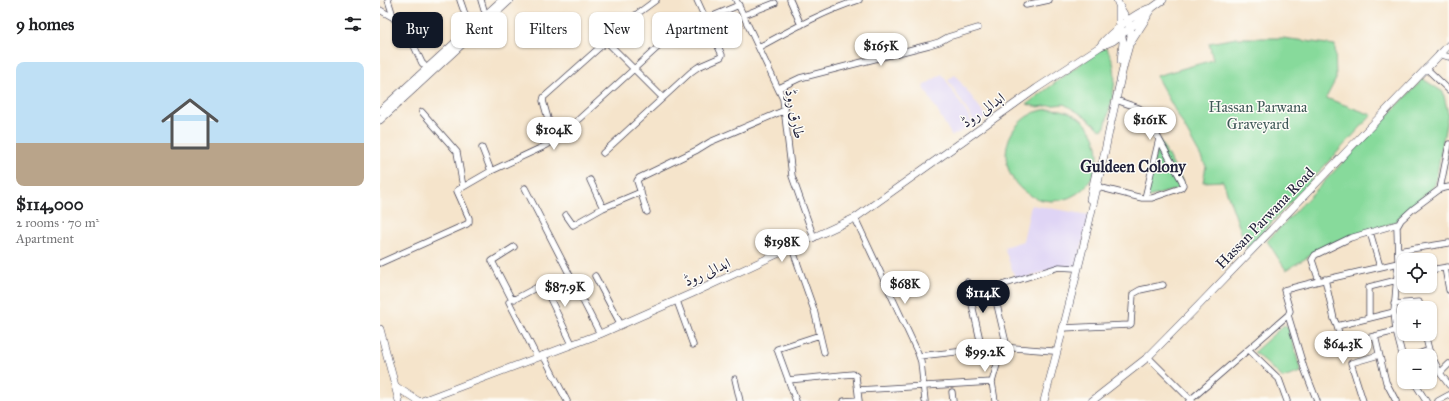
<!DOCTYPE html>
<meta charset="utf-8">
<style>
:root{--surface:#fff;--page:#f6f6f6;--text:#202124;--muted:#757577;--line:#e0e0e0;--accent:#111827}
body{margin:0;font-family:"IM FELL Great Primer",Amiri,serif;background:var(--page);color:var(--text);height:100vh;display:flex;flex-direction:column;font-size:15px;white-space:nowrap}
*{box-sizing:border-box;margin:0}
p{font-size:13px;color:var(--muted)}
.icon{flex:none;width:22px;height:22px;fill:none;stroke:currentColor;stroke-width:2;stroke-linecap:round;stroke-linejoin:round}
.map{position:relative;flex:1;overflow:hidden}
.side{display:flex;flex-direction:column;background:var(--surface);width:380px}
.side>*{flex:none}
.hud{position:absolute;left:12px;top:12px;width:380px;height:36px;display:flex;gap:8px}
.fabs{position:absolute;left:1017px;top:253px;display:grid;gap:8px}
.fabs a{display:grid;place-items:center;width:40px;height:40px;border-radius:8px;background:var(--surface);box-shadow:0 1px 3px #0004;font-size:20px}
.price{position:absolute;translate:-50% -34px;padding:0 9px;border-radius:14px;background:#fff;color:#222;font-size:13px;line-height:26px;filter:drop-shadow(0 1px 2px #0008)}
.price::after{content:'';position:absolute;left:50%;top:24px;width:12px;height:9px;margin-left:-6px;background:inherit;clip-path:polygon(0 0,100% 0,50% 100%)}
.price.on{background:var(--accent);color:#fff}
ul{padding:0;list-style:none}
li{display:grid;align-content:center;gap:8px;height:212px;padding:0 16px}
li+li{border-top:1px solid var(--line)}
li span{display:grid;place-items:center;height:124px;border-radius:8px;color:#555}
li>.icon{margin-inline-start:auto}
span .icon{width:72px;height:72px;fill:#fffc;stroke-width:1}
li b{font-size:17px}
h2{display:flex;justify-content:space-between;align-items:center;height:48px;padding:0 16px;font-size:17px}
.chip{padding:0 14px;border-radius:8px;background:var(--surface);box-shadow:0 1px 3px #0004;font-size:14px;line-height:36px}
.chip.on{background:var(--accent);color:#fff}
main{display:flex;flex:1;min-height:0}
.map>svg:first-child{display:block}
</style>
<main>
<section class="side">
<h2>9 homes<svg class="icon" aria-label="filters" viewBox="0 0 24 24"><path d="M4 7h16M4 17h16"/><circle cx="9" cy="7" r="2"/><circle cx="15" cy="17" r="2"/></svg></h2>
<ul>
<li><span style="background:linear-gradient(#bfe0f5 65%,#b9a48a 0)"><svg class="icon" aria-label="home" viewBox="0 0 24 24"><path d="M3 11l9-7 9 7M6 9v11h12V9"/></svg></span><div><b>$114,000</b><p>2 rooms · 70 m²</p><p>Apartment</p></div></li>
</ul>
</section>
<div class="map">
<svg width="1069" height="401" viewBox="0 0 1069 401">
<rect width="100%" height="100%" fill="#fdfcf7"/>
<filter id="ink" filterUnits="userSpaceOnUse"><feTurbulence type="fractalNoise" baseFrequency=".025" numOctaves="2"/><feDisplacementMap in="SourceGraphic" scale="8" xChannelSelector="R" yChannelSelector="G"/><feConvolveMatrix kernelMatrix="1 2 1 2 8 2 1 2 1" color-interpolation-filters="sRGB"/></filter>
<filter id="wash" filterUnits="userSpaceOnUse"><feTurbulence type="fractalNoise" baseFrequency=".012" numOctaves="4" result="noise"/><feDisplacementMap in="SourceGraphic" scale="16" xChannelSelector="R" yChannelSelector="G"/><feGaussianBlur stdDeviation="0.9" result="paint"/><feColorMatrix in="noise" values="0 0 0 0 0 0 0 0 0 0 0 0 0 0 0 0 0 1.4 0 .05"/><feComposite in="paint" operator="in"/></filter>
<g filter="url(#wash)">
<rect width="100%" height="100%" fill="#f5e4cb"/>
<!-- built -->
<path fill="#dfd4f5" d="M562,74L594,125L572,136L543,86Z
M575,75L607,117L595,123L568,80Z
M651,205L710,215L696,269L679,267L636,281L624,247L643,241Z"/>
<!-- green -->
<path fill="#87da9b" stroke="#547e6b" d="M857,38H903L955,45L956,79L946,98L992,115L867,249L843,181L823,182L826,166L776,76L833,60L829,43Z
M726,48C743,71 731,101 725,127L721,130L706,117L684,104L657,107L647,104L719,50Z
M1043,79L1063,92L1068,113L1055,185L1015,222L950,244L906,270L887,241Z
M626 155a46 46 0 1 1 92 0a46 46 0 1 1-92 0Z
M779,139L802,181L801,188L765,198Z
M904,325L909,329L921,372L903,378L874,352Z"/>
</g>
<g filter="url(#ink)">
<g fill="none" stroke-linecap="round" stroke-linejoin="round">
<!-- minor casing -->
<g stroke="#423f51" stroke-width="7">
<path id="minor" d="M8,0L14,19L24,28L29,35L42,63L44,65
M80,0L87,20L93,26
M101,0L104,10
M356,0L403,99L412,176L434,238
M410,0L421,25
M646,5L669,0
M0,10L14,18
M364,15L395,3
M227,42L283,98
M379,47C411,30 444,11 479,0
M1059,54L1069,57
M1046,68L1069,90
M399,88L420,78L549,45L559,42L568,37L598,28
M42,112L77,152L83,187
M174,140L163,101L164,97L257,14L276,0
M102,148L111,171
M223,153L311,72L318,67L341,57L342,55L317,0
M210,180L223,208
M718,187L762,198H772L801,188L803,185L802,181L764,112L759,108L736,100
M145,188L220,334
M1060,189L1069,187
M765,198L779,139
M267,212L257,181L259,178L317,150L330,142L405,110
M186,215L193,225L223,208L261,192
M475,218L538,353L541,362L545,401
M990,232L1000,267
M134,247L112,261L131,298L135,299L163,284L192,344
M412,248L434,310L444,352
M1018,251L1069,243
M0,263L87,224L89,222V218L77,191L78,190L111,171L167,145L189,128L287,39L326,19L359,5
M1065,268L1069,290
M1050,270L1068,267
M1017,275L1024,274
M215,276L241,325
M945,279L954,319L957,326
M939,281L1018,263
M587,282L602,349
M613,288L627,347
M590,295L679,267L694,268
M297,301L313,345
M129,302L157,357
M1014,304L1039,302L1040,308
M989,318V287L1017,280
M683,328L749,325L751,324L753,294L760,290L783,285
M1045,334L1049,350L1060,373L1069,364
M995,336L962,344L957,326L1014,312
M869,350L899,379L907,401
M163,355L187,401
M539,356L622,347L673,351
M1033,356L1049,350
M768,357L812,401
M1024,362L1016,331L1014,312L1018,263L1017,227L1021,220L1033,209L1060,189L1069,144
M1060,373L1069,385
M355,379L360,401
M408,380L473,374L476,376L479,401
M1034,382L1046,401
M478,390L612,382
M572,392L573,401
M416,401L397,349L440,335
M464,401L479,400
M615,401L612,382L622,347
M809,401L908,315
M937,401L924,368L908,315L910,311L904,290L939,281L932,260L935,255L970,238L1018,224
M983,401L971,363L999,355
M1016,401L1006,382L995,336L1016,331
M1058,401L1069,395"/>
</g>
<!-- major casing -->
<g stroke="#423f51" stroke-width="8">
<path id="major" d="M739,8V20L743,42L741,61
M751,42L767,17
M721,45C729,34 758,10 772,8
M0,111L122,0
M0,120L130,0
M710,199L716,172
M0,329L19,401
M15,386L38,401
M42,401L220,334L313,293L475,218L657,88L721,46L733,41L767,15L772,8L783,0
M664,401C689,308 712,215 731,122C736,101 740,80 745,60C747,51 751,42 751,33C751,21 740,11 737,0
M712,401L768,357L821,303L1069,45"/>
</g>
<!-- minor -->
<use href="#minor" stroke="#fff" stroke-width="5.5"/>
<!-- major -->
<use href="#major" stroke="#fff" stroke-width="7"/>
</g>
</g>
<g text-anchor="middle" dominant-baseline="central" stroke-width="3" stroke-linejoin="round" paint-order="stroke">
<!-- park labels -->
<g font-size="15" fill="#405958" stroke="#fdfcf7">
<text x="878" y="107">Hassan Parwana<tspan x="878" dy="17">Graveyard</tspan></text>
</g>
<!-- street labels -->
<g font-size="15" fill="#22223b" stroke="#fdfcf7">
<text transform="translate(603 110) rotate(-35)">ابدالی روڈ</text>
<text transform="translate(415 114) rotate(79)">طارق روڈ</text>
<text transform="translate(885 218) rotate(-46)">Hassan Parwana Road</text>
<text transform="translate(327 272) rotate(-24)">ابدالی روڈ</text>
</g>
<!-- neighbourhood labels -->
<g font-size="16" font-weight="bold" fill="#22223b" stroke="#fdfcf7">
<text x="753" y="166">Guldeen Colony</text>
</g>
</g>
</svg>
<div class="fabs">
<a><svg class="icon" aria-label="locate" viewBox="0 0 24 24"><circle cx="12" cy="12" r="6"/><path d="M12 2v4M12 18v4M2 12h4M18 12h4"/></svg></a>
<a>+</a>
<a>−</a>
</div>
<b class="price" style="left:501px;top:67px">$165K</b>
<b class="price" style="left:770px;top:141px">$161K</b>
<b class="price" style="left:174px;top:151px">$104K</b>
<b class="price" style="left:402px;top:263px">$198K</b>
<b class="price" style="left:525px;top:305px">$68K</b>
<b class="price" style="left:185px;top:308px">$87.9K</b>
<b class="price on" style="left:603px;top:314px">$114K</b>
<b class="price" style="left:963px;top:365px">$64.3K</b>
<b class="price" style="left:605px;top:373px">$99.2K</b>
<div class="hud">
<a class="chip on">Buy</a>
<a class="chip">Rent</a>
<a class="chip">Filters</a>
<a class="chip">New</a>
<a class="chip">Apartment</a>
</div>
</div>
</main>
